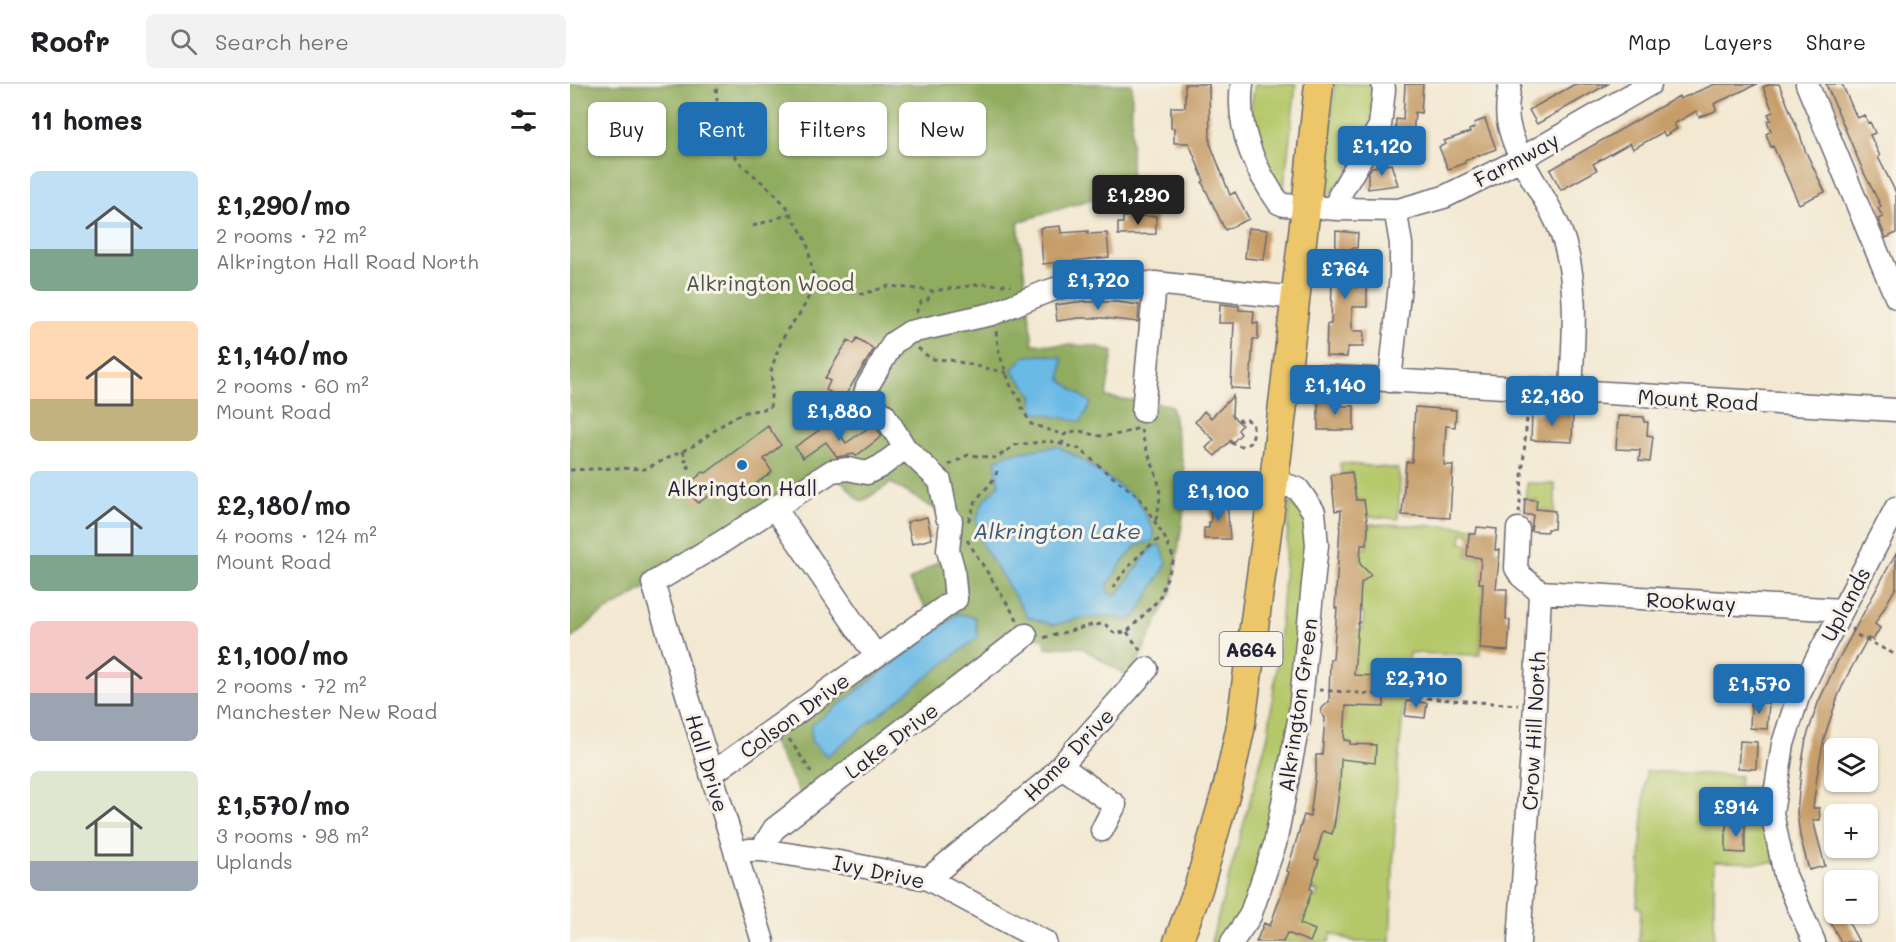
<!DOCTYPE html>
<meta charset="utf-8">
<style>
:root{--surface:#fff;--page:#f2f2f2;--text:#202124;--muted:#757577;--line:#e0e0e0;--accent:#1f6fb2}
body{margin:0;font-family:Mali,sans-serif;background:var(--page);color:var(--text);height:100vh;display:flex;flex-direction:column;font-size:22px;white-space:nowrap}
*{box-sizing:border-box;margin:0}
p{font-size:20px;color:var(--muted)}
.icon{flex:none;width:33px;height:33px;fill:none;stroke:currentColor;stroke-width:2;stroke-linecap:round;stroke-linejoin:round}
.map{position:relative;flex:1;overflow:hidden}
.sheet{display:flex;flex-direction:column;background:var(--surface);width:570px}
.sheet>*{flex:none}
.banner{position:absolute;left:18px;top:18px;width:570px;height:54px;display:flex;gap:12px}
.fabs{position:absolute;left:1254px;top:654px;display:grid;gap:12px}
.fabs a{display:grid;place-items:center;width:54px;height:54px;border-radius:9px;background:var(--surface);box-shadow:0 2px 4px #0004;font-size:30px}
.price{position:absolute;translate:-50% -51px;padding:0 14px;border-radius:6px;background:var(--accent);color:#fff;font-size:20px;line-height:39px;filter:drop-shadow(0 2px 3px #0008)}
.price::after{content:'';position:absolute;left:50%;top:36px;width:18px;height:14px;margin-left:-9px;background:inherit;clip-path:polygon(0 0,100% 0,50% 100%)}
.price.active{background:#222;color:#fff}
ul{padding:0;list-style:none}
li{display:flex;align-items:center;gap:18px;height:150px;padding:0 30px}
li span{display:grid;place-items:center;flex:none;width:168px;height:120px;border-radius:9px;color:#555}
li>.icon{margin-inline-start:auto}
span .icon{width:72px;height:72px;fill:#fffc;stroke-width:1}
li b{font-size:26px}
h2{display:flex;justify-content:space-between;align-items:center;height:72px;padding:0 30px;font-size:26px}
.chip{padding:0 21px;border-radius:9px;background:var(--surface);box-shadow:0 2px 4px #0004;font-size:21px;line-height:54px}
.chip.active{background:var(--accent);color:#fff}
header{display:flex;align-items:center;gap:36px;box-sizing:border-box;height:84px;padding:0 30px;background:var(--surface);border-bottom:2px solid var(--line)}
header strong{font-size:28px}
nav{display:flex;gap:33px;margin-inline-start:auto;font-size:21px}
.search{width:420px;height:54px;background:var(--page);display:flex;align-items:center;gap:15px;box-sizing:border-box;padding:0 21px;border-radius:9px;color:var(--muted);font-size:22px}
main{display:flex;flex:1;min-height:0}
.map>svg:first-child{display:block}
</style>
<header>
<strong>Roofr</strong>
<div class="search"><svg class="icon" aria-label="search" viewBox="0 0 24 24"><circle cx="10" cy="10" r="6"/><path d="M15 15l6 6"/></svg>Search here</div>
<nav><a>Map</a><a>Layers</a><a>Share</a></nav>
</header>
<main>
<section class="sheet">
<h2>11 homes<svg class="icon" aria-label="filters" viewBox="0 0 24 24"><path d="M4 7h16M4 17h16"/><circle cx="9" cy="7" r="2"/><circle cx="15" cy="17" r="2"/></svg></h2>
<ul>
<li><span style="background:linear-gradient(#bfe0f5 65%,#7fa58c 0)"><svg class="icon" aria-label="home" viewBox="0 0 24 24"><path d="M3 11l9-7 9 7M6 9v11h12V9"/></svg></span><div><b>£1,290/mo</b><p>2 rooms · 72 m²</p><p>Alkrington Hall Road North</p></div></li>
<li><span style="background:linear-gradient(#ffd9b3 65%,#c2b280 0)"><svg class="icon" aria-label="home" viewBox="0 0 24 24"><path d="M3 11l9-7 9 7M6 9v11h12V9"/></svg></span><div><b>£1,140/mo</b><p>2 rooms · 60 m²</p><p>Mount Road</p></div></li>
<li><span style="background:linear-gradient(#bfe0f5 70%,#7fa58c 0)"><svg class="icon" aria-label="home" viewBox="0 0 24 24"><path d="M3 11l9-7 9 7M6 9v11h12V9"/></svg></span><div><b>£2,180/mo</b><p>4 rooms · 124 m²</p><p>Mount Road</p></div></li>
<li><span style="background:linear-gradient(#f6c9c9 60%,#9aa5b1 0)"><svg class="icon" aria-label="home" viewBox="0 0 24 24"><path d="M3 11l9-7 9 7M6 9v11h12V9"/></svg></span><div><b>£1,100/mo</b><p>2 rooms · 72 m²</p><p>Manchester New Road</p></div></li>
<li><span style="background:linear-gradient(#dfe7d0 75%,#9aa5b1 0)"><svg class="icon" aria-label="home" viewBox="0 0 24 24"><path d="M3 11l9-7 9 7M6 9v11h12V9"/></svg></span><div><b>£1,570/mo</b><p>3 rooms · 98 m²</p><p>Uplands</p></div></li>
</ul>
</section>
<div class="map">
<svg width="1326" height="858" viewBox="0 0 1326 858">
<rect width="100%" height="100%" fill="#f7f3e8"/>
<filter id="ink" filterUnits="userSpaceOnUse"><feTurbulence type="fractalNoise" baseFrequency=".0167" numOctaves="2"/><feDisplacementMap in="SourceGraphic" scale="12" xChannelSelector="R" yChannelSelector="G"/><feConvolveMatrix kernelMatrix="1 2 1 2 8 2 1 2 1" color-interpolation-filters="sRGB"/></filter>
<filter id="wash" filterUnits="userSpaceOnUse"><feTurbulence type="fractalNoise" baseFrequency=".008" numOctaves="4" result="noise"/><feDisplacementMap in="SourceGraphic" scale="24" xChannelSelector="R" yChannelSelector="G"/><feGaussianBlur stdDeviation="1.35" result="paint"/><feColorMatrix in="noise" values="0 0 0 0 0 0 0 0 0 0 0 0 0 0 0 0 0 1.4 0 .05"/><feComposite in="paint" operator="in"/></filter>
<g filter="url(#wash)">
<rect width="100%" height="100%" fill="#f3e8d1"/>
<!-- green -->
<path fill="#b5c86b" stroke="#6c7553" stroke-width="1.5" d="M685,0H726L713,113L692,83L679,34Z
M765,0H806L801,45L775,92L755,117Z
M770,379L828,385L830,398L828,435L789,431L788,423L795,422L794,416H786L782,388L771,390Z
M957,399L985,400V427L966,425L967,416L955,415Z
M728,405L744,428L733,603L698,778L654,858H641L698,651L708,571L720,416Z
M799,440L907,443L906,450L892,449L891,459L898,460L897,472L911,474L913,499L910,571L839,569L835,607L788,602L781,591L785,570L775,546H792L794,530L785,529L791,502L798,492L796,486H790L791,464H797Z
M789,612L834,616L827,693L820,858H786L761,849L759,858H713L723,834L731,838L735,827L728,825L734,809L746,814L748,808L739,804L749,777L745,775L753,747L762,749L769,730L773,662L780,663V657L773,656L776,622Z
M1076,687L1170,692L1169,703L1198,704L1204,779L1144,778V858H1069L1071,824L1067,823Z"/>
<!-- forest -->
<path fill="#90ac5f" stroke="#59674d" stroke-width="1.5" d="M0,0H562L561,103L448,138L463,260L526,262L543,268L536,313L601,321L614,385L616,413L602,506L560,594L511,563L476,564L475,555L456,551L236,720L200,653L360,530L339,497L370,476V428L321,399L291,418L262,387L132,470L25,534L0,556Z"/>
<!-- water -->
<path fill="#6bbae6" stroke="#466e90" stroke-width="1.5" d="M477,271L492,274L491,296L521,319L511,338L464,328L462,310L442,286L455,272Z
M487,362L509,374L567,415L584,448L583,457L566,462L551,480L537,502L538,508L543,511L548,510L582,463L590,461L597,479L566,532L558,536L539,532L507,535L483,541L458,533L411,459L406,436L413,418L429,401L425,377L438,370Z
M388,530L405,533L408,553L257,672L241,657V642Z"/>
<g id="blocks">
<!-- building -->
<path fill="#c69c68" d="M615,0H639L640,59L660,111L665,108L679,135L655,146L632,98L634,97L619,59H604V44H601V23H615Z
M835,0H853L851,29L845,28L843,52L825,51L826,35L833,36Z
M1005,0H1038L967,40L959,26Z
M1145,0H1187L1144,20L1146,26L1143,28L1129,33L1126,27L1104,40L1107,45L1095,52L1093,48L1063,65L1060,59L1023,80L1027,86L991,106L980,86L1109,12L1110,15Z
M1201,0H1209L1230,51L1235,66L1255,108L1229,120L1203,62L1201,63L1196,50L1201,47L1197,37L1201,36L1198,30L1203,28L1193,3Z
M1256,0H1272L1287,34L1295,31L1298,39L1300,38L1305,49L1300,51L1310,72L1308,73L1326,109V149L1316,154L1308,135L1313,133L1308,124L1311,122L1294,89Z
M915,35L926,65L894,77L895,79L878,85L869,63L876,60L874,57L900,48L899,46L905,43L904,39Z
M821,80L828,101L798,105V89L802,83Z
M586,132V150L548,151V139H553V133Z
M490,142L491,149L518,147V150L537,149L539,173L473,180L470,144Z
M678,144L698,146L694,176L675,174Z
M766,147L788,149L787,164H782V195L785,196V203H797V223H782V247H794L793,263H778L777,273L756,272L757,240H761L762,195H765Z
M515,217V218H546L569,221L568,238L534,234H509L487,237L485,221Z
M650,220L669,222V226L684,227L683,239H688V255H683L680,305L661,304L664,239H649Z
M287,254L304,265L273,315L256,306L260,297L255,294L278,256L284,260Z
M663,312L662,332L672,341L668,346L671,350L663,358L661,356L645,372L636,364L644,356L625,338L634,327L641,334Z
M748,315H769V322H784V346H748Z
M845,323L886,326L885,343L876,342L874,381H883L880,434L832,431L836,378H842Z
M974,328L1003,330L1002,358L961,356L962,330H974Z
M1048,332L1074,333V338H1078L1077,351L1083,352L1080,378L1069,377L1070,366L1046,365Z
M261,338L276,359L304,340L312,352L286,372L284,370L267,373L256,358L233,374L225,363Z
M198,342L211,361L194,375L202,388L162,417L152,403L128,419L115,403L133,388L136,389Z
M782,388L786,416H794L798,443L797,461H791L790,480L801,491L791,499L789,539H788L784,591L806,592V590L825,592L824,605L814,604V623L776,622L774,656L780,657V660L806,661L805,679L771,675L770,702L764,742L762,750L753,747L745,775L749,776L740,805L742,806L730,840L745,846L740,858L717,849L713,858H686L694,839L700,842L719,788L717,787L734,731L740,733L746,687V671H752L755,634L751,629L752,624L759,618L760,575H763L767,524H765L771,426L765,427L761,391Z
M634,399L635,411L616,413L615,401Z
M955,415L967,416L966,425L985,427L984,445H977V448L961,447L963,431H954Z
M640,418H657L660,455H634V444H639V438H641Z
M357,433L362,455L342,460L337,438Z
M907,443L927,445L925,466H930L926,505H937L936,535L940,536L938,567L910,565L913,499H909L911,474L897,472L899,450H906Z
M1326,469V503L1305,540L1310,544L1303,556L1298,554L1277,592L1268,612L1254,654L1247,692L1243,724H1249L1250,736H1243L1255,782L1239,786L1230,752L1227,728L1232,678L1236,655L1248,619L1268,576Z
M837,617L857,619L855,634L835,632Z
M1181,618L1199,619L1197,645L1180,644Z
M1170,657L1187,658L1186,685L1168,684Z
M1156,740H1175V769L1156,768Z
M1256,830H1274L1289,858H1271Z"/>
</g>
</g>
<g filter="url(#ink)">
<use href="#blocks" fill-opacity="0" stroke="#6b6770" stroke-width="1.5"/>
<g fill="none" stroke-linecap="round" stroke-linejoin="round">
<!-- minor casing -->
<g stroke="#6b6770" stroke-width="25">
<path id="minor" d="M672,0C666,44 684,84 709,119L714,121L768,125L828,126L874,113L951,75L1080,0
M940,0C938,12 936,25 938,37C946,81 981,115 994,157C1009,206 1003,257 1001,308
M1237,0L1326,213
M768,125L769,112L810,42L814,5L813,0
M715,290L1326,326
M820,297L831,191V160L827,136L828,126
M573,327L585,199
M205,424L306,572
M948,445L946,484L951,492L970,508
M970,508L1272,526
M491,682L545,721L532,746
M141,690L386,515L383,484L378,466L381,437L377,433L370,397L335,364L314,330L293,317L297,303L323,259L340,248L422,230L473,209L497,201L585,199L726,214
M179,766H191L269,778L358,795L475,858
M191,766L204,745L456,551
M358,795L479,695L577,585
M193,858L83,499L152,458L262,387L278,385L297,389L311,382L335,364
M662,858L680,832L705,760L729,636L747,461L744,428L728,405L704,397
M949,858L965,622L970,508
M1244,858L1215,791L1202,729L1213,660L1228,613L1245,578L1326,424"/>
</g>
<!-- major casing -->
<g stroke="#6b6770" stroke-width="31">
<path id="major" d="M608,858L628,805L658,701L670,646L704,397L736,123L749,0"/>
</g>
<!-- path -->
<path stroke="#6b6770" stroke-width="3" stroke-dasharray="4.5 4.5" stroke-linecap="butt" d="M183,142L220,130
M245,200L293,210L319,202L363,207L412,200L441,201
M346,229L351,218L357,216L363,207
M426,247L429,269L442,305L449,313L452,324L461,340L494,351
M348,264L361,275L380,276L437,289
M571,345C578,383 599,396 585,438
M660,358C678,369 687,356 682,338L674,335L668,337
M492,361L494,351C511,342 516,351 531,352C545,352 557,348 569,344
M112,367L117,374L114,378L120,385
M379,381L398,371L426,374L445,361L479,357L510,365L535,387L569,413L594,452L604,475L589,515L557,548L544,549L535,540L522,541L473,554
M0,386L46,384L75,385L123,362L162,334L176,328L200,324L202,302L201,287L208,265L217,246L231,228L245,200L243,190L237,158L217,123L201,106L172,81L157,63L149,48L146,0
M949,429L958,322
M398,437C402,430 403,423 406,417C412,407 424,399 427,387
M397,456L448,537
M543,504C557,482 572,466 594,452
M1282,544L1285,550L1326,571
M557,548L572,569
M749,606L948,621
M219,655L244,692"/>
<!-- minor -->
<use href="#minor" stroke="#fff" stroke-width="22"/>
<!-- major -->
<use href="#major" stroke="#ecc669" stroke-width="28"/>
</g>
</g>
<!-- markers -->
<circle fill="#1f6fb2" stroke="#f7f3e8" stroke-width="2" cx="172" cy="381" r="6"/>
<g text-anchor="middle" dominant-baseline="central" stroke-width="6" stroke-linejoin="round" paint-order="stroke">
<!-- shield labels -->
<rect fill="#f7f3e8" stroke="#62616f" stroke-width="1.5" x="649.5" y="548" width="63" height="34" rx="4.5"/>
<g font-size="20" font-weight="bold" fill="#22223b">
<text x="681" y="565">A664</text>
</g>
<!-- street labels -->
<g font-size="21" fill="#22223b" stroke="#f7f3e8">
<text transform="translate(946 75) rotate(-28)">Farmway</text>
<text transform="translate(1128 315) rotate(3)">Mount Road</text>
<text transform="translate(1121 517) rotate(3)">Rookway</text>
<text transform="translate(1275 520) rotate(-62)">Uplands</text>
<text transform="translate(727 621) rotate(-82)">Alkrington Green</text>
<text transform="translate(224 631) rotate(-36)">Colson Drive</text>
<text transform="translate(963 647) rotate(-87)">Crow Hill North</text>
<text transform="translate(321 656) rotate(-37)">Lake Drive</text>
<text transform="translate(498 670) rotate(-46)">Home Drive</text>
<text transform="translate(138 679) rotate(73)">Hall Drive</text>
<text transform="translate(309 787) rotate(12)">Ivy Drive</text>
</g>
<!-- park labels -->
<g font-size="21" fill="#4e5449" stroke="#f7f3e8">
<text x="200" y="198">Alkrington Wood</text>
</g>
<!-- poi labels -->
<g font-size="21" fill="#22223b" stroke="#f7f3e8">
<text x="172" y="403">Alkrington Hall</text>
</g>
<!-- water labels -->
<g font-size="22" font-style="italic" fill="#3c5777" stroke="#f7f3e8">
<text x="487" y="446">Alkrington Lake</text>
</g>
</g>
</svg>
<div class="fabs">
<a><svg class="icon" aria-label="layers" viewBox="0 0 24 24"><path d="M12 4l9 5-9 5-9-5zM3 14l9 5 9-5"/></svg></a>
<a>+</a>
<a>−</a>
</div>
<b class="price" style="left:812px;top:93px">£1,120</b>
<b class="price active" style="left:568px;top:142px">£1,290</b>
<b class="price" style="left:775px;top:216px">£764</b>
<b class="price" style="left:528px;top:227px">£1,720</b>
<b class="price" style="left:765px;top:332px">£1,140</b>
<b class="price" style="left:982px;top:343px">£2,180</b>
<b class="price" style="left:269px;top:358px">£1,880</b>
<b class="price" style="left:648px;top:438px">£1,100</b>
<b class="price" style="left:846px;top:625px">£2,710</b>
<b class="price" style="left:1189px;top:631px">£1,570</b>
<b class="price" style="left:1166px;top:754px">£914</b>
<div class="banner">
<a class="chip">Buy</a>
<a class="chip active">Rent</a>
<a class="chip">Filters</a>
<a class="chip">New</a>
</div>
</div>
</main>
